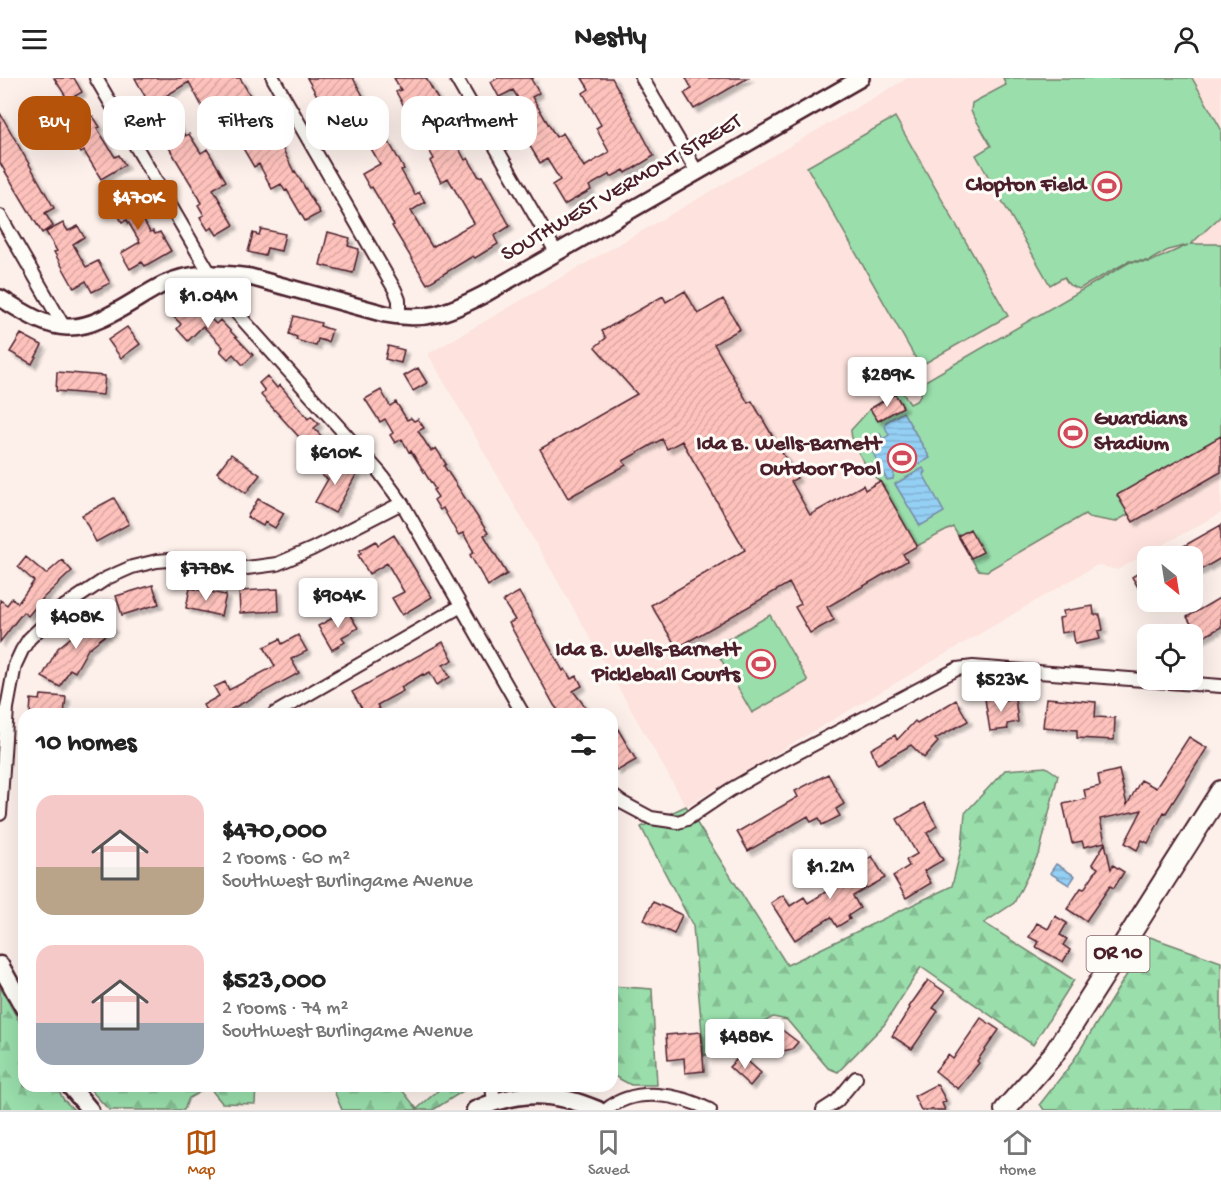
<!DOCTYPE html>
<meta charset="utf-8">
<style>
:root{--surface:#fff;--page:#f2f2f2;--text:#222;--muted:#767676;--line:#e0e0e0;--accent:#b45309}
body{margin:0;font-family:"Gochi Hand",sans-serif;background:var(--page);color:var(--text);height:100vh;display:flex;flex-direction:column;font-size:22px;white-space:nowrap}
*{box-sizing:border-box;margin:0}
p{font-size:20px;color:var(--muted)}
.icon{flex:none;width:33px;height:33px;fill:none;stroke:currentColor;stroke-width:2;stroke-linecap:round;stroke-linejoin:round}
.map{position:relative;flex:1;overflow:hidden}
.details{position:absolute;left:18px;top:630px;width:600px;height:384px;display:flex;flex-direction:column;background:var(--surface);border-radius:18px;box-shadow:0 6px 24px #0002}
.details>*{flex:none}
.banner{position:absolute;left:18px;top:18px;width:600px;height:54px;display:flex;gap:12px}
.needle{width:39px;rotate:150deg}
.tools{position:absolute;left:1137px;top:468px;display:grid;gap:12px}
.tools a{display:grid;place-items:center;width:66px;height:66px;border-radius:12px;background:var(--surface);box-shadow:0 6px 24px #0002;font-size:30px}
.price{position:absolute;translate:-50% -51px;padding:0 14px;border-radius:6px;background:#fff;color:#222;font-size:20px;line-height:39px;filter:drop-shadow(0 2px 3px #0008)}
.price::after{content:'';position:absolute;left:50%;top:36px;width:18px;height:14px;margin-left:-9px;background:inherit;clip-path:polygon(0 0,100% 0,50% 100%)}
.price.on{background:var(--accent);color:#fff}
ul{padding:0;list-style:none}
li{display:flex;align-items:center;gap:18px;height:150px;padding:0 18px}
li span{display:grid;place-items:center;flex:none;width:168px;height:120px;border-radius:18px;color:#555}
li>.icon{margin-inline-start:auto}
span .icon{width:72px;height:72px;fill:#fffc;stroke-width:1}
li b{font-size:26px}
h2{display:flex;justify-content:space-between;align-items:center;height:72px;padding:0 18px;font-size:26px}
.chip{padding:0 21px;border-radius:18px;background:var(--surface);box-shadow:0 6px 24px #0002;font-size:21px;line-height:54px}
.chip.on{background:var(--accent);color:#fff}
header{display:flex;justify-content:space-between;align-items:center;height:78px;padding:0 18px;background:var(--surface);font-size:27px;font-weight:700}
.menu{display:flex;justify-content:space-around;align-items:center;height:84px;border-top:2px solid var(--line);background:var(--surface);font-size:16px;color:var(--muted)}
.menu a{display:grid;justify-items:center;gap:3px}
.menu .on{color:var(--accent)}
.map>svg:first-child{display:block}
</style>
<header><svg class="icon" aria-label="menu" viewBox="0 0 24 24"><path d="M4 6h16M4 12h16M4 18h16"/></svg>Nestly<svg class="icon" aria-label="person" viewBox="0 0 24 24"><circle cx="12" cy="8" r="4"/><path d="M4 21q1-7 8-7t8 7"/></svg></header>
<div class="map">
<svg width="1221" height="1032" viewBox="0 0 1221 1032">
<defs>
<pattern id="forest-firs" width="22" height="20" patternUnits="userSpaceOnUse" patternTransform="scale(1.5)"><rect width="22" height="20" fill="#99deab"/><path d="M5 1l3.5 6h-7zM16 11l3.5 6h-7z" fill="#85be93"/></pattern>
<pattern id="water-rules" width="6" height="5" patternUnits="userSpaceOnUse" patternTransform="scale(1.5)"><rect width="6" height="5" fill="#94cff4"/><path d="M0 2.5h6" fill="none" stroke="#81b1d1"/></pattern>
<pattern id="building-hatch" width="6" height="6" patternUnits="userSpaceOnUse" patternTransform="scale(1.5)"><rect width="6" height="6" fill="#fec2bc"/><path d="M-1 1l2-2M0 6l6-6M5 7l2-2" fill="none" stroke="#dba6a2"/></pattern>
<filter id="shadow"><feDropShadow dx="4" dy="4" stdDeviation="1.5" flood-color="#0004"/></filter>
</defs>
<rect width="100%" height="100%" fill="#fdf0eb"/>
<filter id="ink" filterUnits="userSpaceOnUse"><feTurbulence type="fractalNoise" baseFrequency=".0167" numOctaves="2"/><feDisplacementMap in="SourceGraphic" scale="12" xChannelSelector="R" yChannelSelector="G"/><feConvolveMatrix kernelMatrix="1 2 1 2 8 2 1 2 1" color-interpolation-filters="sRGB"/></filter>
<g filter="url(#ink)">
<!-- built -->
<path fill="#fde2dd" d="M908,0H1221V435L1117,492L1097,487L686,728L428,276Z"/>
<!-- forest -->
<path fill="url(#forest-firs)" stroke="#727e6b" stroke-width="1.5" d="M1046,689L1058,697L1040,773L1014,825L984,845L1074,902L1033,967L921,889L884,947L838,994L828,990L787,942L773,939L704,978L693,848L641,749L686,728L787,887L952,808L962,767L965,735L1005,692Z
M1150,859L1221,884V1032H1044L1040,1026L1072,985Z
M612,908L652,911L657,1007H631L612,997Z
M0,909L24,952V1008H56L64,1022L74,1032H0Z
M87,1008H256L255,1026L222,1025L209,1009L189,1020L184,1032H109Z
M332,1008H399L417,1031L443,1008H471L433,1032H342Z"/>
<!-- pitch -->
<path fill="#99deab" stroke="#727e6b" stroke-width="1.5" d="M1003,0H1192L1221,51V138L1191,166H1221V383L1115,444L1088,439L1085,436L987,493L978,492L953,449L917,468L880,403C870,397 850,364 851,352L871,330L901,312L910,326L918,322L927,302L1130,184H1150L1188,167L1168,172L1149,183H1129L1079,211L1069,207L1064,199L1050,207L976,77L991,68L971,33L972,25L1006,7Z
M895,39L1008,238L920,288L807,89Z
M770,537L808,603L752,635L714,569Z"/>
<!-- water -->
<path fill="url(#water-rules)" stroke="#7689a4" stroke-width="1.5" d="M903,334L930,380L911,391L904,389L900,394H894L893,401L887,402L867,363L880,356L883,361L889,357L885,349L886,344Z
M923,390L925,394L923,396L944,434L920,448L895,406Z
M1056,786L1075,798L1069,807L1050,795Z"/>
<!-- building -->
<path fill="url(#building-hatch)" stroke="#4a1f2b" stroke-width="1.5" filter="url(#shadow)" d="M54,0H74L82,14L68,22Z
M135,0H240L270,52L273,51L294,94L295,93L320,135L305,143L287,112L285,113L281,106L272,111L259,86L254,89L241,67L248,62L246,58L248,57L234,34L212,47L189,4L162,20L185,58L189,56L201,75L207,71L226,103L213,111L234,147L217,157L212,149L208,152L200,139L204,137L198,127L201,125L200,121L142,25L147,22Z
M307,0H353L404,91L401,92L415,117L419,114L425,124L411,133L432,169L474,145L448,100L441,104L430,83L434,81L396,14L401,12L394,0H426L441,27L438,28L458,61L455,63L465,82L468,80L479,99L482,98L510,148L494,158L498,166L475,180L473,178L427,206L392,148L394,147L372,109L370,110L362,96L380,86L369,67L361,53L343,63Z
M498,0H534L531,1L539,15L532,19L556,59L563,55L584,89L609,74L596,50L601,47L583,15L589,11L582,0H612L654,78L626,95L624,92L611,99L610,96L589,108L591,112L564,127L552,107L560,102L547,81L540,85L518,48L527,43L520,32L524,30L513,12L499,19L491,4Z
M686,0H748L694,31L684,15L692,11Z
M0,35L54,130L45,135L53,148L42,155L0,85Z
M87,35L90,40L93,38L100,49L97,50L115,79L119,77L125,87L101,101L84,73L81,75L75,66L79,64L68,46Z
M132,108L144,131L139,134L150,154L153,153L155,156L160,154L171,173L145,188L142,184L130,191L121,175L140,164L127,142L122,144L109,120Z
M63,145L68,153L78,148L84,159L73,166L86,189L98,183L110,205L92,214L86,203L74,210L54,174L57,173L46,154Z
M261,151L285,156L281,173L267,170L265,178L248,174L253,155L259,157Z
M328,154L350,160L348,168L359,171L353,195L320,187Z
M685,213L698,236L723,221L740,251L714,266L748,325L752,323L797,400L791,403L810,437L863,407L865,412L880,403L917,468L903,476L907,483L827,529L834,542L810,555L795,529L801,526L789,505L677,570L651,527L745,472L682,363L667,371L662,361L623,383L626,387L568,420L540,371L637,316L595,269L606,260L602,253L663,218L666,224Z
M190,220L216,246L220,242L253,277L243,287L233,276L228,281L220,273L223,269L203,248L188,263L177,251L181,246L168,233L179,222L183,226Z
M294,238L321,245L320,248L332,252L328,264L318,261L316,268L296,262L297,259L289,256Z
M127,249L140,266L121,280L108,262Z
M21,256L42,267L32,286L10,274Z
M388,268L404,272L401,285L385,281Z
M418,290L427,305L413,313L404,298Z
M57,294L105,298L103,317L56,313Z
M267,298L277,310L280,307L308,341L311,338L319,346L314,350L322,359L309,370L261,317L265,313L259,305Z
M381,312L390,328L396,324L407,342L411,340L414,343L418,341L424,350L418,353L431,373L436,370L446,386L444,388L488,455L484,457L507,496L488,508L470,477L474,474L463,455L458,457L443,430L440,432L434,422L438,419L433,412L435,411L411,373L409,374L402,361L395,365L390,357L393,355L385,341L380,344L365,321Z
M895,316L903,329L878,343L870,331Z
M1221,358V394L1133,444L1117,417Z
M231,376L260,397L246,415L217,394Z
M331,381L357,395L335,435L315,424L328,401L322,398Z
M114,420L129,446L96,464L82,437Z
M258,421L284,435L275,450L265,444L263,448L247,439Z
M1221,447V480L1192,497V478H1166Z
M970,451L983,474L971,480L958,458Z
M394,457L432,519L402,537L392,520L404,514L387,485L369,496L358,477L361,475L360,472L376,463L378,467Z
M26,479L46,496L62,482L72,493L44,519L28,538L23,534L0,564V522L7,527L12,520L18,525L34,503L18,489Z
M1148,489V526L1132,499Z
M153,507L159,526L122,537L116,518Z
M190,510L226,517L221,538L186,530Z
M278,511L279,533L240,535L239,513Z
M519,514L563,593L565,591L571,601L577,598L582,608L573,613L591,636H561L554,627L509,545L515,542L503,523Z
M1221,519V549L1200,561L1187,539Z
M1093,528L1094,537H1100L1103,552L1098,553L1100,561L1075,566L1073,553L1061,555L1059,540L1064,539L1063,533Z
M347,532L358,550L342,559L345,564L332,572L318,548Z
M100,535L113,551L88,571L75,594L70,591L60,609L42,599L58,570Z
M298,557L307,573L291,581L299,595L222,636H208L203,627L219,618L214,609L225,604L229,612L275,588L264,569L280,561L282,566Z
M443,564L453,582L443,587L450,599L437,607L430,594L424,597L423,596L401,609L403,613L377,627L380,631L371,636H365L352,614Z
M41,617L66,619L64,636H30L31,621L40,622Z
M1003,618L1004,622L1015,620L1018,644L1007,646L1008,651L990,653L985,621Z
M1046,620L1096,624L1095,639L1115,640L1114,662L1077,660V652L1043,649Z
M956,622L968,643L935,661L938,664L924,680L911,667L878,686L876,684L871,671L895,657L897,662L915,643L917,645Z
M612,641L636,682L617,693L612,684Z
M1189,659L1207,670L1166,735L1164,734L1148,765L1142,762L1137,772L1125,765L1142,732L1100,741L1105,764L1084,769L1082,763L1072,765L1063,726L1086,721L1084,712L1100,708L1098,697L1119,692L1127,727L1141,702L1156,710Z
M828,696L844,726L836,731L840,738L822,747L819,740L811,744L808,738L748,773L737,754L798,719L795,713Z
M924,725L937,748L927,755L943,782L924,793L931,805L906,820L893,798L909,788L906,782L917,776L897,741Z
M1105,765L1111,791L1113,787L1124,794L1114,810L1110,808L1086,843L1067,831L1081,810L1084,811L1098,790L1092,786Z
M859,778L863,784L872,778L885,800L853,818L860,830L848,838L850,841L837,849L831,839L795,862L771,825L783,817L790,828L804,819L808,825L847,801L841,789Z
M653,824L682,837L674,856L644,842Z
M1055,838L1067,845L1060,857L1067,861L1063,867L1070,872L1063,884L1036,869L1039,864L1029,859L1037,845L1048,851Z
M928,902L945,914L933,930L938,933L912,971L892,958L910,930L909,929Z
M981,940L999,952L977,983L979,985L958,1011L935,993L948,977L953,981Z
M773,945L798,964L792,971L778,974L761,961Z
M701,954L704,993L685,995L684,980L668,982L666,957Z
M741,977L761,995L750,1008L729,989Z
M937,1006L946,1023L942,1025L945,1032H921L914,1018Z"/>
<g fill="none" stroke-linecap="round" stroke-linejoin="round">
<!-- minor casing -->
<g stroke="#4a1f2b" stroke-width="16">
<path id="minor" d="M96,0L226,223L380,395L402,425L523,636
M273,0L395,212L399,222V239
M456,0L556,174
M642,0L697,94
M0,138L64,249
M274,636L461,528
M612,717L621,724L651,740L678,744L687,741L730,712L763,693L957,591L973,589L1221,608
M0,736L7,630L15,587L22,572L29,561L59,532L107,500L132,489L157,483L169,482L239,491L277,486L312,471L402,425
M492,1008L494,1024
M606,1032C635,1008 679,1016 710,1032
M823,1032L837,1023L856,1000"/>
</g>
<!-- tertiary casing -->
<g stroke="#4a1f2b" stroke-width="20">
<path id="tertiary" d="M0,220C21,232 42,248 67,249C99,251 136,219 164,206C191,193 222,195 250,199L385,236C425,244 448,235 483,217L861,0"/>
</g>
<!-- secondary casing -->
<g stroke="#4a1f2b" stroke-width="21">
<path id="secondary" d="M0,887L24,930
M70,1008L90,1032
M475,1032C519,1012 554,1013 598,1032"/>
</g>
<!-- primary casing -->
<g stroke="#4a1f2b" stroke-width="24">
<path id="primary" d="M1005,1032L1053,977L1068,954L1221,713"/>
</g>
<!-- minor -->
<use href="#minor" stroke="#fdfcf7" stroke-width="12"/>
<!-- tertiary -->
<use href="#tertiary" stroke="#fdfcf7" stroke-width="15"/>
<!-- secondary -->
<use href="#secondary" stroke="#fdfcf7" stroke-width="16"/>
<!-- primary -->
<use href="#primary" stroke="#fdfcf7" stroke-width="20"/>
</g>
</g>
<!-- icons -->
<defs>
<g id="stadium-ring" transform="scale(1.5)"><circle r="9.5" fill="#fdfcf7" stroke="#d1495b" stroke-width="1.5"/><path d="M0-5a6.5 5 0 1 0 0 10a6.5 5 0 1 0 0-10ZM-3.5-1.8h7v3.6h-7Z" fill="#d1495b"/></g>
</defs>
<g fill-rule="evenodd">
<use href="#stadium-ring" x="1107" y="108"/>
<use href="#stadium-ring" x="1073" y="355"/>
<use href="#stadium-ring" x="902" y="380"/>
<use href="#stadium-ring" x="761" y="586"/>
</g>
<g text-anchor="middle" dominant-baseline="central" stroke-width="6" stroke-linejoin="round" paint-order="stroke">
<!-- shield labels -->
<rect fill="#fdfcf7" stroke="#806168" stroke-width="1.5" x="1086.5" y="858" width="63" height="36" rx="4.5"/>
<g font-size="21" font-weight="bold" fill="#4a1f2b">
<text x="1118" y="876">OR 10</text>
</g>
<!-- poi labels -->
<g font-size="22" font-weight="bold" fill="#4a1f2b" stroke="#fdfcf7" text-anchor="end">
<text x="1086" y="108">Clopton Field</text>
<text x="1094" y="342" text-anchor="start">Guardians<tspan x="1094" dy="25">Stadium</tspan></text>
<text x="881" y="367">Ida B. Wells-Barnett<tspan x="881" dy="25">Outdoor Pool</tspan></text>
<text x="740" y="573">Ida B. Wells-Barnett<tspan x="740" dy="25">Pickleball Courts</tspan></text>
</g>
<!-- street labels -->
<g font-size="22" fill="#4a1f2b" stroke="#fdfcf7">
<text transform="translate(622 111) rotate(-30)">SOUTHWEST VERMONT STREET</text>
</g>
</g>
</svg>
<div class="tools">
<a><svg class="needle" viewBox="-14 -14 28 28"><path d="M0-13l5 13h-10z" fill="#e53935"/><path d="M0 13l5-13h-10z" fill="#767676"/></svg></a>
<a><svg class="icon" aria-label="locate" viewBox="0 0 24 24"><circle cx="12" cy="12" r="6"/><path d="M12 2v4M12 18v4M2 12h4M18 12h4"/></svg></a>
</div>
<b class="price on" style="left:138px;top:153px">$470K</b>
<b class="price" style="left:208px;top:251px">$1.04M</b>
<b class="price" style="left:887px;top:330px">$289K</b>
<b class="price" style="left:335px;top:408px">$610K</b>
<b class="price" style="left:206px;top:524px">$778K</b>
<b class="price" style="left:338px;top:551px">$904K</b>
<b class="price" style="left:76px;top:572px">$408K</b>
<b class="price" style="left:1001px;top:635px">$523K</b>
<b class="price" style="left:830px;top:822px">$1.2M</b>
<b class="price" style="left:745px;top:992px">$488K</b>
<div class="banner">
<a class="chip on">Buy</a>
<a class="chip">Rent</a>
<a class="chip">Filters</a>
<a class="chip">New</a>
<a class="chip">Apartment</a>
</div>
<section class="details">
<h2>10 homes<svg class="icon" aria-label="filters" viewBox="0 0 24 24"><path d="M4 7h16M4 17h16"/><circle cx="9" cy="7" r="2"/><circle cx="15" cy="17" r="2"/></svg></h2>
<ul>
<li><span style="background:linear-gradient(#f6c9c9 60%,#b9a48a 0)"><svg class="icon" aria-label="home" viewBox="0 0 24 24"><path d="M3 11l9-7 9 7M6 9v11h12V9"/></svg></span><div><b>$470,000</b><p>2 rooms · 60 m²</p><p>Southwest Burlingame Avenue</p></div></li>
<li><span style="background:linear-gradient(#f6c9c9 65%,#9aa5b1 0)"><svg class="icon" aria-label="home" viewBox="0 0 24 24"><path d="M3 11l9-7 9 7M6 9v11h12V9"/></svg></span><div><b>$523,000</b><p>2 rooms · 74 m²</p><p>Southwest Burlingame Avenue</p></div></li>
</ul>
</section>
</div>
<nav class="menu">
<a class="on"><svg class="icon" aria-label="map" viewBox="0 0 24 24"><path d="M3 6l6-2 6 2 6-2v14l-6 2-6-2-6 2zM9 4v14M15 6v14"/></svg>Map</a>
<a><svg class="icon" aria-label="saved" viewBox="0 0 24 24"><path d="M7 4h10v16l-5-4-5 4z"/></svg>Saved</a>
<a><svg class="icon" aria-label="home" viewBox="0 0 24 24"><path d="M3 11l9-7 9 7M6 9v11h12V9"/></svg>Home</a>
</nav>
